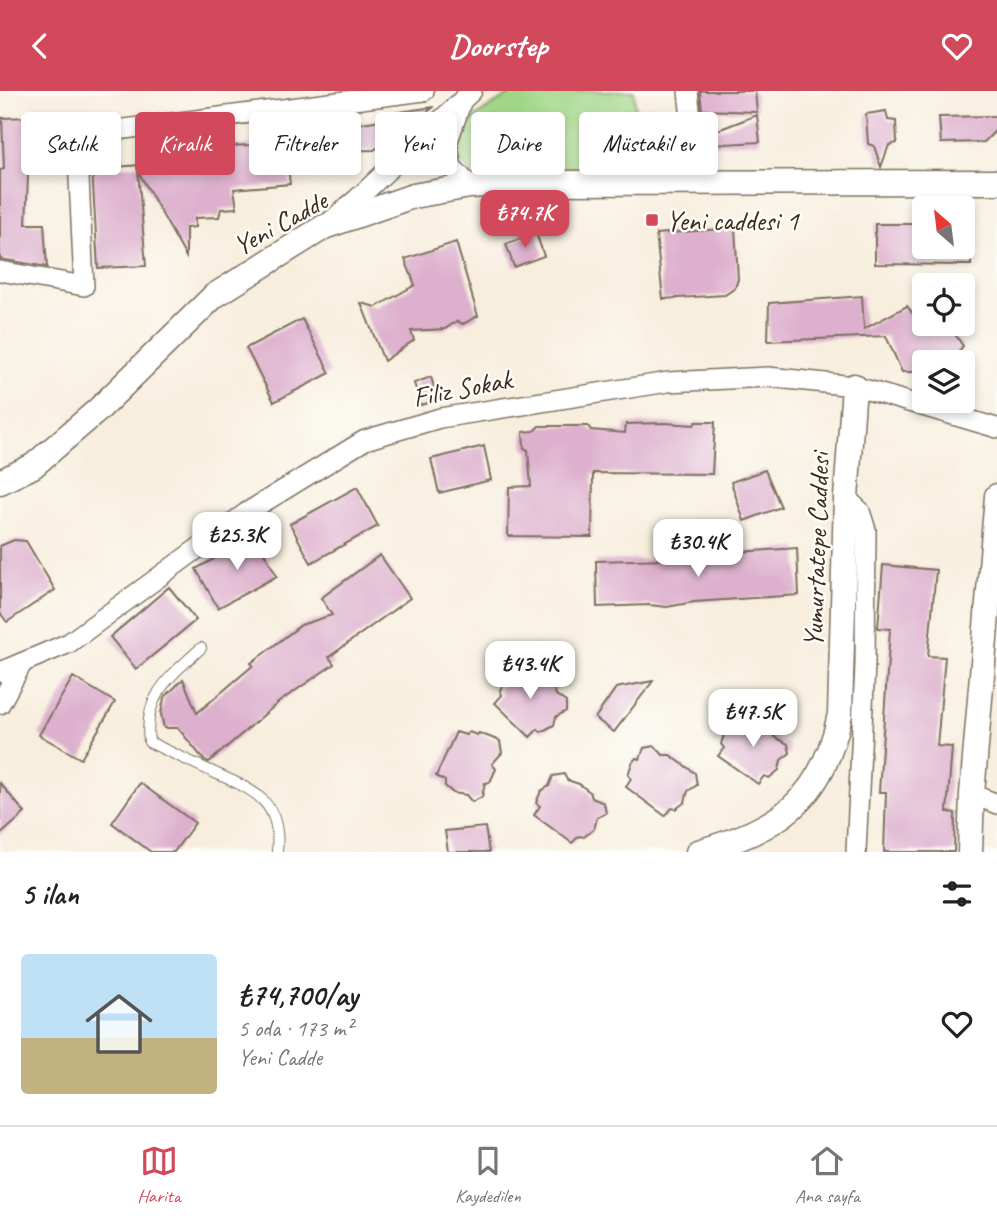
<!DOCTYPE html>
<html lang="tr">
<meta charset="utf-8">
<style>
:root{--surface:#fff;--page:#f6f6f6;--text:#222;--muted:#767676;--line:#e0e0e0;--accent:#d1495b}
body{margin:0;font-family:Caveat,sans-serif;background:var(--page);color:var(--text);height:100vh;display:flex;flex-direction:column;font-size:26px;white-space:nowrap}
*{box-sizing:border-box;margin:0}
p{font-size:23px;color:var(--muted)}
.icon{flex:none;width:38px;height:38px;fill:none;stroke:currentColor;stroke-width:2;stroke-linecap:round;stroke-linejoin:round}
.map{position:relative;height:761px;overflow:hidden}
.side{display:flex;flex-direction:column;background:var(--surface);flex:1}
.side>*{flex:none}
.guide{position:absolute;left:21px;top:21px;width:956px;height:63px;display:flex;gap:14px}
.needle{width:46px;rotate:332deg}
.buttons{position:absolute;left:912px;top:105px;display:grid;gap:14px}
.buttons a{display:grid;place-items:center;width:63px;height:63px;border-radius:7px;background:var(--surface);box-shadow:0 4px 10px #0003;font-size:35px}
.price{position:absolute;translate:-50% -60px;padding:0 16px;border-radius:14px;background:#fff;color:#222;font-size:23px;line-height:46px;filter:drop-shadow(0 2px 4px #0008)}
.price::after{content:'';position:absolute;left:50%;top:42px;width:21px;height:16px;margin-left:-10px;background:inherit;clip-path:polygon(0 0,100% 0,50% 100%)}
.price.selected{background:var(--accent);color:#fff}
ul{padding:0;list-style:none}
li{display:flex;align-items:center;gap:21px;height:175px;padding:0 21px}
li span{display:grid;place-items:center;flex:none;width:196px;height:140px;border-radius:7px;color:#555}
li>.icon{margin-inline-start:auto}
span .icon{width:84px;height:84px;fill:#fffc;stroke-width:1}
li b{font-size:30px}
h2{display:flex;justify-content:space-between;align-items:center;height:84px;padding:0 21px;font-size:30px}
.pill{padding:0 24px;border-radius:7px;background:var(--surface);box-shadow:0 4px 10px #0003;font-size:24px;line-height:63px}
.pill.selected{background:var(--accent);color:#fff}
header{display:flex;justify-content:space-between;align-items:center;height:91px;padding:0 21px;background:var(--accent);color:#fff;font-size:32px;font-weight:800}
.tab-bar{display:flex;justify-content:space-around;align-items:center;height:98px;border-top:2px solid var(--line);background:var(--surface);font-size:19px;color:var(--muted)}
.tab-bar a{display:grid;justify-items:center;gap:4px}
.tab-bar .selected{color:var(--accent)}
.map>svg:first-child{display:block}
</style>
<header><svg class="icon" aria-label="back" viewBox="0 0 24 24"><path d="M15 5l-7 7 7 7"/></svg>Doorstep<svg class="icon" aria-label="heart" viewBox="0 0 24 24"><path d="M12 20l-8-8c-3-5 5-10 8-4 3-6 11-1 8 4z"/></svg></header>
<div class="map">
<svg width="997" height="761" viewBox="0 0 997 761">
<rect width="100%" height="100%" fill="#fdfcf7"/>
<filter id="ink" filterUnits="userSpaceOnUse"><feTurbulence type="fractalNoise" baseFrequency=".0143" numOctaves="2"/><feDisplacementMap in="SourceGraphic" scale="14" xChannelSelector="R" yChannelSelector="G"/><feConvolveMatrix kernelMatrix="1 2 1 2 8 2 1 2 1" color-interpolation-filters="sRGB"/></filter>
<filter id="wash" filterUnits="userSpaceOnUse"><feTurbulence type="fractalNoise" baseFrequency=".00686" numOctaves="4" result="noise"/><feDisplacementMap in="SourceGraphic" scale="28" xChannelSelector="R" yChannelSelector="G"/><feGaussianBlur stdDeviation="1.57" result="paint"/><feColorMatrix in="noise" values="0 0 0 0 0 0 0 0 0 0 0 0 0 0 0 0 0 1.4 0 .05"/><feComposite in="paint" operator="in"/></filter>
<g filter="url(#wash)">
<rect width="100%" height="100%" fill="#f7eede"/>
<!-- green -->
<path fill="#a1d687" stroke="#6e8052" stroke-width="2" d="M516,0H634L640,83L472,84C468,79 461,72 459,66C452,32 493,14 516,0Z"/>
<g id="blocks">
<!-- building -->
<path fill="#ddb0cd" d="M700,0H755L757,21L702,19Z
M434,16L374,59L329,60L330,73L288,76L290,93L234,98L237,117L221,118L219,126L195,127V136L186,137V166L138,80L146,175L98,177L92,78L164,72L163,58L251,54L304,45V42L386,28L385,23Z
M886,20L888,29L896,30L897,52L889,54L881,76L874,55L868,53L866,23Z
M757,24L760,51L706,54L705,44Z
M997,25V38L984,51L941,52L939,26Z
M30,26L34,62H29L26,133H44L47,176L0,168V79L4,78L2,27Z
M875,133H924V156H971V174L875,173Z
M735,137L738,188L735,197L725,204L663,208L656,143Z
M536,142L544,165L514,176L506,153Z
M456,151L478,225L463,233L457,230L445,238L411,240L414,249L384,270L361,212L376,216L415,194L405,168Z
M862,205L864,238L907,215L913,223L924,217V233H948L963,255L958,261L963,271H924V281H902L886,245L768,250L769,212Z
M302,228L330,282L274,311L246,257Z
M431,286L438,309L421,314L414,292Z
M696,331H715L712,383L593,382L592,446L508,445L509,396L531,395L528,359L524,357L523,341L534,340L539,335H588L591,339L625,342L626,333L665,332L694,334Z
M484,355L491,389L439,402L431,368Z
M765,379L781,416L744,430L731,391Z
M357,396L378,435L311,472L290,433Z
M255,445L277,485L218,517L196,478Z
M14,449L26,450L55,499L7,531L0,522V455Z
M797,457L799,504L694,511L667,516L649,514L597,516L596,470L708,467V463Z
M380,464L410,507L329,566L334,573L279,611L209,671L204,669L178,637H164L161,623L164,607L183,588L197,622L250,577L253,574L251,572L301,534L332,524L321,507Z
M883,474L936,479L928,565L945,566L937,655L952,656L947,721L955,722L954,761H884L886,701H879L890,538L878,537Z
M169,496L196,529L136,578L110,546Z
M532,575L535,583L544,587L554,597L556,604L566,611V620L556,626L554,634L541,641L538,638L530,646L495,612L502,604L500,599L505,590L520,576Z
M73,586L115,611L81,668L39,644Z
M653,590L614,641L595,627L616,597Z
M748,623L754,636L763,633L774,641V646L788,653L790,662L781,669L779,679L769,687L764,685L758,693L718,665L724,657L721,653L725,641L737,626Z
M456,641L466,644L469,641L477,644L479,642L500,650L502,662L492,673L496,678L490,691L485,692L482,706L472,711L466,704L453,702L445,695V690L436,685Z
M655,655L663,664H670L695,682L697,694L688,700L685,711L676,718L672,717L665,725L626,696L631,687L628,684L632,672L636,667L640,668L644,657Z
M564,683L567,689L579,693L590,701L592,707L604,712L606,722L597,727L594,738L584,746L579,745L572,752L534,724L540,715L536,712L541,700L549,695L553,685Z
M0,692L25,722L0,744Z
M140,692L195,732L174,761H151L112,732Z
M485,736L489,761H448L445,740Z"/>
</g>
</g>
<g filter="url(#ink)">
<use href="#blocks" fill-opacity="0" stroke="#7d6f61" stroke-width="2"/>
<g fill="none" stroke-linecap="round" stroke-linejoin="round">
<!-- service casing -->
<g stroke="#7d6f61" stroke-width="12">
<path id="service" d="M201,557C170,586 143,604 149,651C170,661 191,671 213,681C253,699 282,709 277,761"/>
</g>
<!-- minor casing -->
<g stroke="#7d6f61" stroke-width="22">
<path id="minor" d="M688,0L698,93
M460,15L447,53L452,76L470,95
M331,130L357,108L472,0
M0,180L84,195L77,44L424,0
M846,407L860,420L866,439L865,574L856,761
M0,581L69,552L246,422L365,349L440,327L668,291L768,286L854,295L997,337
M0,613L23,571
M972,703L997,713"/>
</g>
<!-- tertiary casing -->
<g stroke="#7d6f61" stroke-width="27">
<path id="tertiary" d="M0,391L33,375L98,319L214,205L324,136L413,105L470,95L526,92L997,91
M698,761C778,738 823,710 840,623L846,407L854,295
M970,761L972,703L997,405"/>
</g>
<!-- service -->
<use href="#service" stroke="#fff" stroke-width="10"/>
<!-- minor -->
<use href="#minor" stroke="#fff" stroke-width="19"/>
<!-- tertiary -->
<use href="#tertiary" stroke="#fff" stroke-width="24"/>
</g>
</g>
<!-- markers -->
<rect fill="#d1495b" stroke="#fdfcf7" stroke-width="2.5" x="645" y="122" width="14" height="14" rx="3.5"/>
<g text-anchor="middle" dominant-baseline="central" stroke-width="5" stroke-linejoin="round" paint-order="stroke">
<!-- poi labels -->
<g font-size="28" fill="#3b2a1e" stroke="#fdfcf7" text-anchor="start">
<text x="666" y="129">Yeni caddesi 1</text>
</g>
<!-- street labels -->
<g font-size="28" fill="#3b2a1e" stroke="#fdfcf7">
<text transform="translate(280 132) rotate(-29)">Yeni Cadde</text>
<text transform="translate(462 297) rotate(-11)">Filiz Sokak</text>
<text transform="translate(816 459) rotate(-88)">Yumurtatepe Caddesi</text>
</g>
</g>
</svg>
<div class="buttons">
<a><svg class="needle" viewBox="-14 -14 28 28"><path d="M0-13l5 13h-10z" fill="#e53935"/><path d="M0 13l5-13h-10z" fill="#767676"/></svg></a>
<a><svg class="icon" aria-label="locate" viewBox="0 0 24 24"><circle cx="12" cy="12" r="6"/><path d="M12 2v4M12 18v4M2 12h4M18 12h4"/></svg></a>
<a><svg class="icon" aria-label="layers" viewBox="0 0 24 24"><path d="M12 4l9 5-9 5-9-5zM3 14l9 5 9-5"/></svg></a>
</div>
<b class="price selected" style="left:525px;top:159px">₺74.7K</b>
<b class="price" style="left:237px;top:481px">₺25.3K</b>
<b class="price" style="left:698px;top:488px">₺30.4K</b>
<b class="price" style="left:530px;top:610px">₺43.4K</b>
<b class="price" style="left:753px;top:658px">₺47.5K</b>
<div class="guide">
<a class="pill">Satılık</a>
<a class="pill selected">Kiralık</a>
<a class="pill">Filtreler</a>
<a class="pill">Yeni</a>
<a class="pill">Daire</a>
<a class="pill">Müstakil ev</a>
</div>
</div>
<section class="side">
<h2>5 ilan<svg class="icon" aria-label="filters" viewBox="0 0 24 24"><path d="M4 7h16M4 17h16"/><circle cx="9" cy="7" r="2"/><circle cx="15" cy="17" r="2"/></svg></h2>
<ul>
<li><span style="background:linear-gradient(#bfe0f5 60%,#c2b280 0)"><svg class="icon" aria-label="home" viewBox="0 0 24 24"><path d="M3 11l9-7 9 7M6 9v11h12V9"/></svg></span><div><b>₺74,700/ay</b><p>5 oda · 173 m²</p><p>Yeni Cadde</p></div><svg class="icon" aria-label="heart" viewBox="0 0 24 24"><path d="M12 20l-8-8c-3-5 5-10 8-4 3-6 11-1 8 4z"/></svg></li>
</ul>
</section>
<nav class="tab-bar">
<a class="selected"><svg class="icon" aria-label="map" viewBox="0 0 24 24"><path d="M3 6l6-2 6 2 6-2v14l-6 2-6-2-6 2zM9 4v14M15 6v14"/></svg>Harita</a>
<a><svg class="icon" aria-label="saved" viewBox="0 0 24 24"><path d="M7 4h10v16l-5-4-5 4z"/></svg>Kaydedilen</a>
<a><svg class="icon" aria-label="home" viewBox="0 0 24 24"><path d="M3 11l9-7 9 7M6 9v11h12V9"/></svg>Ana sayfa</a>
</nav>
